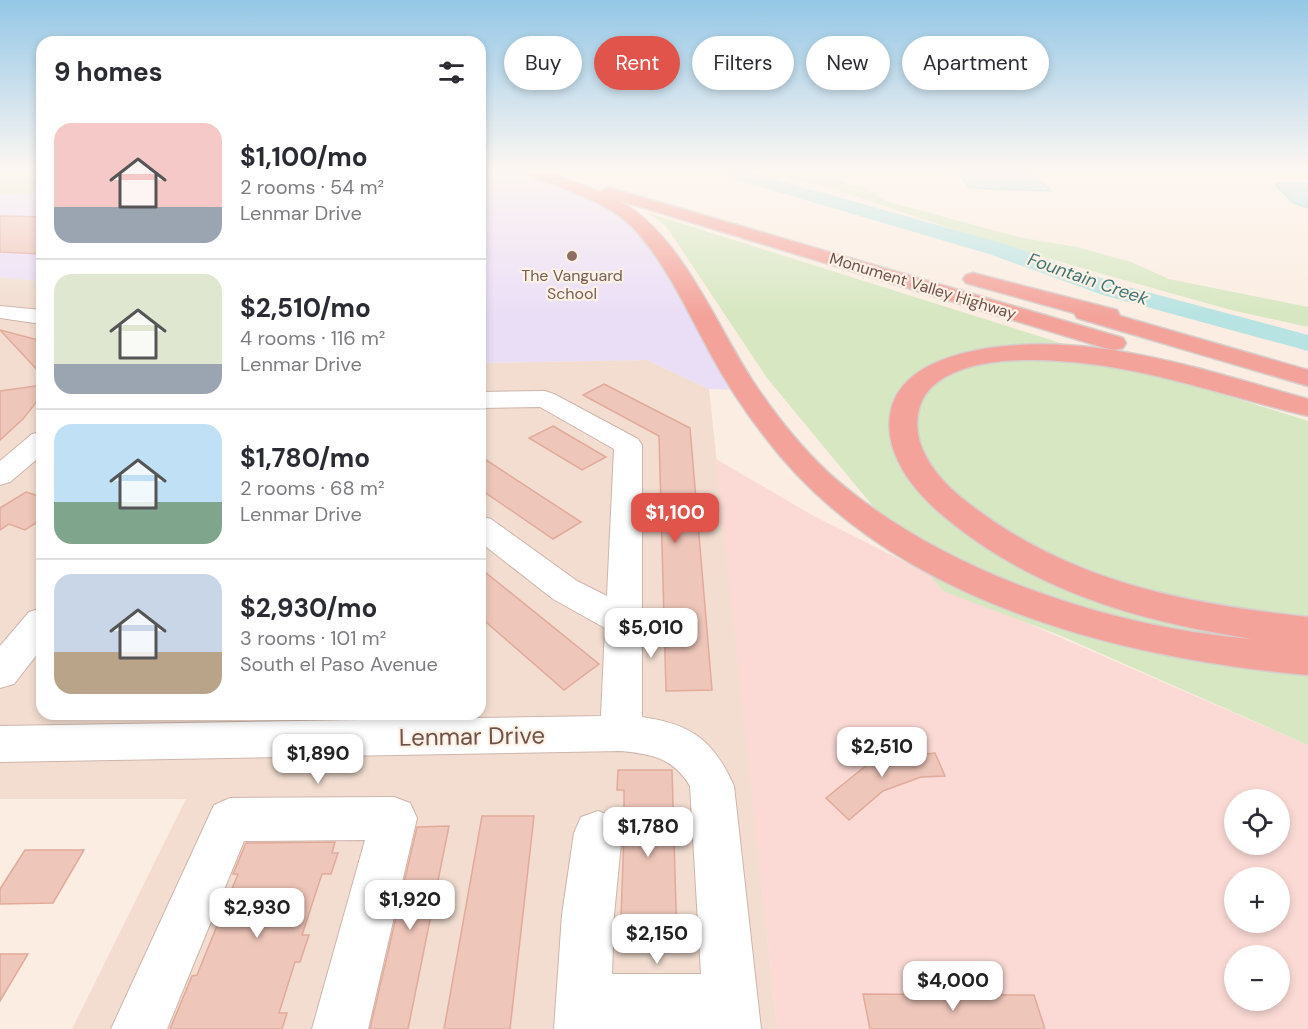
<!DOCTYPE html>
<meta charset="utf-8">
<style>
:root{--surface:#fff;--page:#f2f2f3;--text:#2b2b33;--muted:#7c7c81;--line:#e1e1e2;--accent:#e0544b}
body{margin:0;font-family:"DM Sans",sans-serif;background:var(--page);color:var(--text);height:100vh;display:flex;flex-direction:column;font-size:22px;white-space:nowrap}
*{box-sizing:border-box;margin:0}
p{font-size:20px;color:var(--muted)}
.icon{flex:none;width:33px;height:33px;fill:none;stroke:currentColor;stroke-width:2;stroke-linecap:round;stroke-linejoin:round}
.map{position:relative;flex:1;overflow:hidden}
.panel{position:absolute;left:36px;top:36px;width:450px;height:684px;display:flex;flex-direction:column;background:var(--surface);border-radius:18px;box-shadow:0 3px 9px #0003}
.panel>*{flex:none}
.hud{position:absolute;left:504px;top:36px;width:570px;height:54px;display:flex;gap:12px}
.controls{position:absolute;left:1224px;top:789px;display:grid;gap:12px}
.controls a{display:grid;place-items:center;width:66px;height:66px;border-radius:50%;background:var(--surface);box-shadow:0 3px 9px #0003;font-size:30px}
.price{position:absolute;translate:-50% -51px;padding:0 14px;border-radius:12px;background:#fff;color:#222;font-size:20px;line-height:39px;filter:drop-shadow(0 2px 3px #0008)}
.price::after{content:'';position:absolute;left:50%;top:36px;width:18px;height:14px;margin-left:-9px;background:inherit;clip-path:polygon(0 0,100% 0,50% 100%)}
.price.active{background:var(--accent);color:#fff}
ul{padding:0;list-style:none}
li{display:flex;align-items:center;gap:18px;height:150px;padding:0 18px}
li+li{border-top:2px solid var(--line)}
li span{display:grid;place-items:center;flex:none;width:168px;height:120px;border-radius:18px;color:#555}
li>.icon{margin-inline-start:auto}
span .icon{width:72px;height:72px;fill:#fffc;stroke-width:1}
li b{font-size:26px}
h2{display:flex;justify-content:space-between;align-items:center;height:72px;padding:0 18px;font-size:26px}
.chip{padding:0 21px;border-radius:27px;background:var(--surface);box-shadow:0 3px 9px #0003;font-size:21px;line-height:54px}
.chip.active{background:var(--accent);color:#fff}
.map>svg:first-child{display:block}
</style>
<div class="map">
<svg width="1308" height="1029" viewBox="0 0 1308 1029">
<rect width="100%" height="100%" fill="#fbede1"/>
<!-- residential -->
<path fill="#f2ddd0" d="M0,277L42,281V714H480V363L647,360L709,389L777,1029H72L186,799H0Z"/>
<!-- commercial -->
<path fill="#fbdad5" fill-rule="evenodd" d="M716,459L812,515L1020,620L1308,745V1029H777ZM1234,800H1280V844H1234ZM1234,878H1280V922H1234ZM1234,956H1280V1000H1234Z"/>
<!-- education -->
<path fill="#eadef7" d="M0,172H42V281L0,277Z
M480,172H535L582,190L642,226L744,390L709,389L647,360L480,363Z"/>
<!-- green -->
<path fill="#d6e7c1" d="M0,172H42V193L0,194Z
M766,172H821L844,183L867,188L885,201L1023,238L1077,247L1131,262L1169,279L1308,307V327L1231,310L1099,273L982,239L831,188Z
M648,213L1308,421V745L1059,635L943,591L767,378L666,226Z"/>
<!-- water -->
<path fill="#b7e3e2" stroke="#9ed4d4" stroke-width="1.5" d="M957,172H1032L1051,191L970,188Z
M1281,183H1308V208L1294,203L1277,187L1276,184Z"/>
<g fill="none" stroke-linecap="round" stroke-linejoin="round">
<!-- river -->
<path fill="#b7e3e2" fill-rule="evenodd" d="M721,172H749L1005,244L1121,285L1308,335V351L1103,295L989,254L724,176Z"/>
</g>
<!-- building -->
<path fill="#efc6ba" stroke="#e1aa9b" stroke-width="1.5" d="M0,216L42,217V254L0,252Z
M0,330L42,341V375Z
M604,384L690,428L712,690L666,691L659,436L583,395Z
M42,385V395L23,419L0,440V391Z
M553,426L606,457L582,470L529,438Z
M480,456L581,522L553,539L480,489Z
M26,492L42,497V519L25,530L9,524L0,530V508Z
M480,568L599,664L564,690L480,617Z
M891,745L900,757L935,753L945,776L921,777L883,791L849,820L826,798L868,764L862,755Z
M618,770H672L677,942H615L616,919H621L624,833V790H617Z
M482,816H534L510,1029H444Z
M449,826L408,1029H370L417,827Z
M335,842L332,853H338L331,874H322L302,935H309L300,962H295L279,1013H287L282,1029H170L192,976L197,975L238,874H233L246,843Z
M25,850H84L53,903L0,904V889Z
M0,954H28L0,1001Z
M863,994L1034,995L1045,1029H870Z"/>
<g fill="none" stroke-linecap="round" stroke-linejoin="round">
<!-- minor casing -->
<g stroke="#cdb5ab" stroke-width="2">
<path id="minor" d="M0,306L42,310V324L0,318Z
M545,391L554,394L638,439L642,445V717C692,724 714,741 734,786L761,1029H554L562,915L574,833L581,817L598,811L615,817L622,833L614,915L612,974H701L690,786C673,758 652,754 621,751L0,762V726L601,716L605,628L553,599L480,542V516L491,519L577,581L607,596L614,449L540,407L480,408V392Z
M42,432V455L10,482L0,485V461L32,434Z
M42,608V648L14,684L0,688V646L29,612Z
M394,797L410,803L417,818L368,1029H312L365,840L244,841L167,1029H111L214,805L230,798Z"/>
</g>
<!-- highway casing -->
<g stroke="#d7cecc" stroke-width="3">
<path id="highway" d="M527,172H549L600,192L608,187L614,189L1123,338L1126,343L1123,348L1114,350L1105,348L618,200C682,235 715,324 754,383C778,419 807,455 840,483C949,574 1112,628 1253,639C1137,621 1030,590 940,513C911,488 882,450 891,410C901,368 952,354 989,348C1096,332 1206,371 1308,399V416C1206,391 1109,353 1003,361C973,364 930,374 920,406C908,443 936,477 963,499C1066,581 1180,603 1308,617V675C1115,658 887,599 765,437C744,410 725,381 709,351C687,310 668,268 638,233C618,209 586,197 558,186C548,182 534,180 527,172Z
M973,273L1117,310L1120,316L1308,370V386L1077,318L1074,313L966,283L963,279L966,275Z"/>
</g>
<!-- minor -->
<use href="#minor" fill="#fff" fill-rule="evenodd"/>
<!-- highway -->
<use href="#highway" fill="#f3a39a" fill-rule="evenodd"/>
</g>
<!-- sky -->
<linearGradient id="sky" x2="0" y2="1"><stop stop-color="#94c7e6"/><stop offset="0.54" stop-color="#fdf7f2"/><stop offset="1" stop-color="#fdf7f2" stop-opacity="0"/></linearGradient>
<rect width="1308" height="316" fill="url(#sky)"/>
<!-- markers -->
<circle fill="#8d6e63" stroke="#fef1e6" stroke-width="2" cx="572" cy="256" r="6"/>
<g text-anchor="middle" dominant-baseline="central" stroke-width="4.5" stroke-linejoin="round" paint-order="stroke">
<!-- far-education labels -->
<g font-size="16" fill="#785e54" stroke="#fef1e6">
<text x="572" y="275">The Vanguard<tspan x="572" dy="18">School</tspan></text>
</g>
<!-- far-street labels -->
<g font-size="16" fill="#705149" stroke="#fef1e6">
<text transform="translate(923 286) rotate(17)">Monument Valley Highway</text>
</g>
<!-- far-water labels -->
<g font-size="18" font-style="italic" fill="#3e7676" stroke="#fef1e6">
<text transform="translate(1088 279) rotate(19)">Fountain Creek</text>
</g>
<!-- near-street labels -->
<g font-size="24" fill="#705149" stroke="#fef1e6">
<text transform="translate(472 736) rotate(-1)">Lenmar Drive</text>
</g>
</g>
</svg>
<div class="controls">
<a><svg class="icon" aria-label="locate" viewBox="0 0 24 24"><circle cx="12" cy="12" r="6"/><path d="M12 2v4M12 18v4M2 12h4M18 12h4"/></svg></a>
<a>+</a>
<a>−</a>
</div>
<b class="price active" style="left:675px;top:544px">$1,100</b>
<b class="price" style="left:651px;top:659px">$5,010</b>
<b class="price" style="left:882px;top:778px">$2,510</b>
<b class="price" style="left:318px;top:785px">$1,890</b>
<b class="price" style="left:648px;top:858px">$1,780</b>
<b class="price" style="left:410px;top:931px">$1,920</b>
<b class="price" style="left:257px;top:939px">$2,930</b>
<b class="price" style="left:657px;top:965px">$2,150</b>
<b class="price" style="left:953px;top:1012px">$4,000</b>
<div class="hud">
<a class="chip">Buy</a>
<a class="chip active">Rent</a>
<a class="chip">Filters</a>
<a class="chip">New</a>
<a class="chip">Apartment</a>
</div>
<section class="panel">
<h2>9 homes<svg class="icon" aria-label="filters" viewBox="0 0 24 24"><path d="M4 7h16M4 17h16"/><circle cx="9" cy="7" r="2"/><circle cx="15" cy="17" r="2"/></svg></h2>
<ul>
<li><span style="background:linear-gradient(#f6c9c9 70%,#9aa5b1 0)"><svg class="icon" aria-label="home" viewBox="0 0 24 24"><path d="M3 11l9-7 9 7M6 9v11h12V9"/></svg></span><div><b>$1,100/mo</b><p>2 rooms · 54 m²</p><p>Lenmar Drive</p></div></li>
<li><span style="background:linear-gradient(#dfe7d0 75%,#9aa5b1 0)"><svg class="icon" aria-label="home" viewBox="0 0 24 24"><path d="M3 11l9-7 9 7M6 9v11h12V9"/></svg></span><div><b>$2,510/mo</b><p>4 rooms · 116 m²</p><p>Lenmar Drive</p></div></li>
<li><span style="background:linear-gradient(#bfe0f5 65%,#7fa58c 0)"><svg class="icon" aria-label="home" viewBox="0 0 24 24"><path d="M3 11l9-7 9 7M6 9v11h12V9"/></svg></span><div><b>$1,780/mo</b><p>2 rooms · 68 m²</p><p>Lenmar Drive</p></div></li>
<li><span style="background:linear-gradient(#c9d6e8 65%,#b9a48a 0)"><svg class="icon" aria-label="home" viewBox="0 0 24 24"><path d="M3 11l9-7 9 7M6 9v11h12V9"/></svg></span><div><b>$2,930/mo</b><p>3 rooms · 101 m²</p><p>South el Paso Avenue</p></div></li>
</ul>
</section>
</div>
